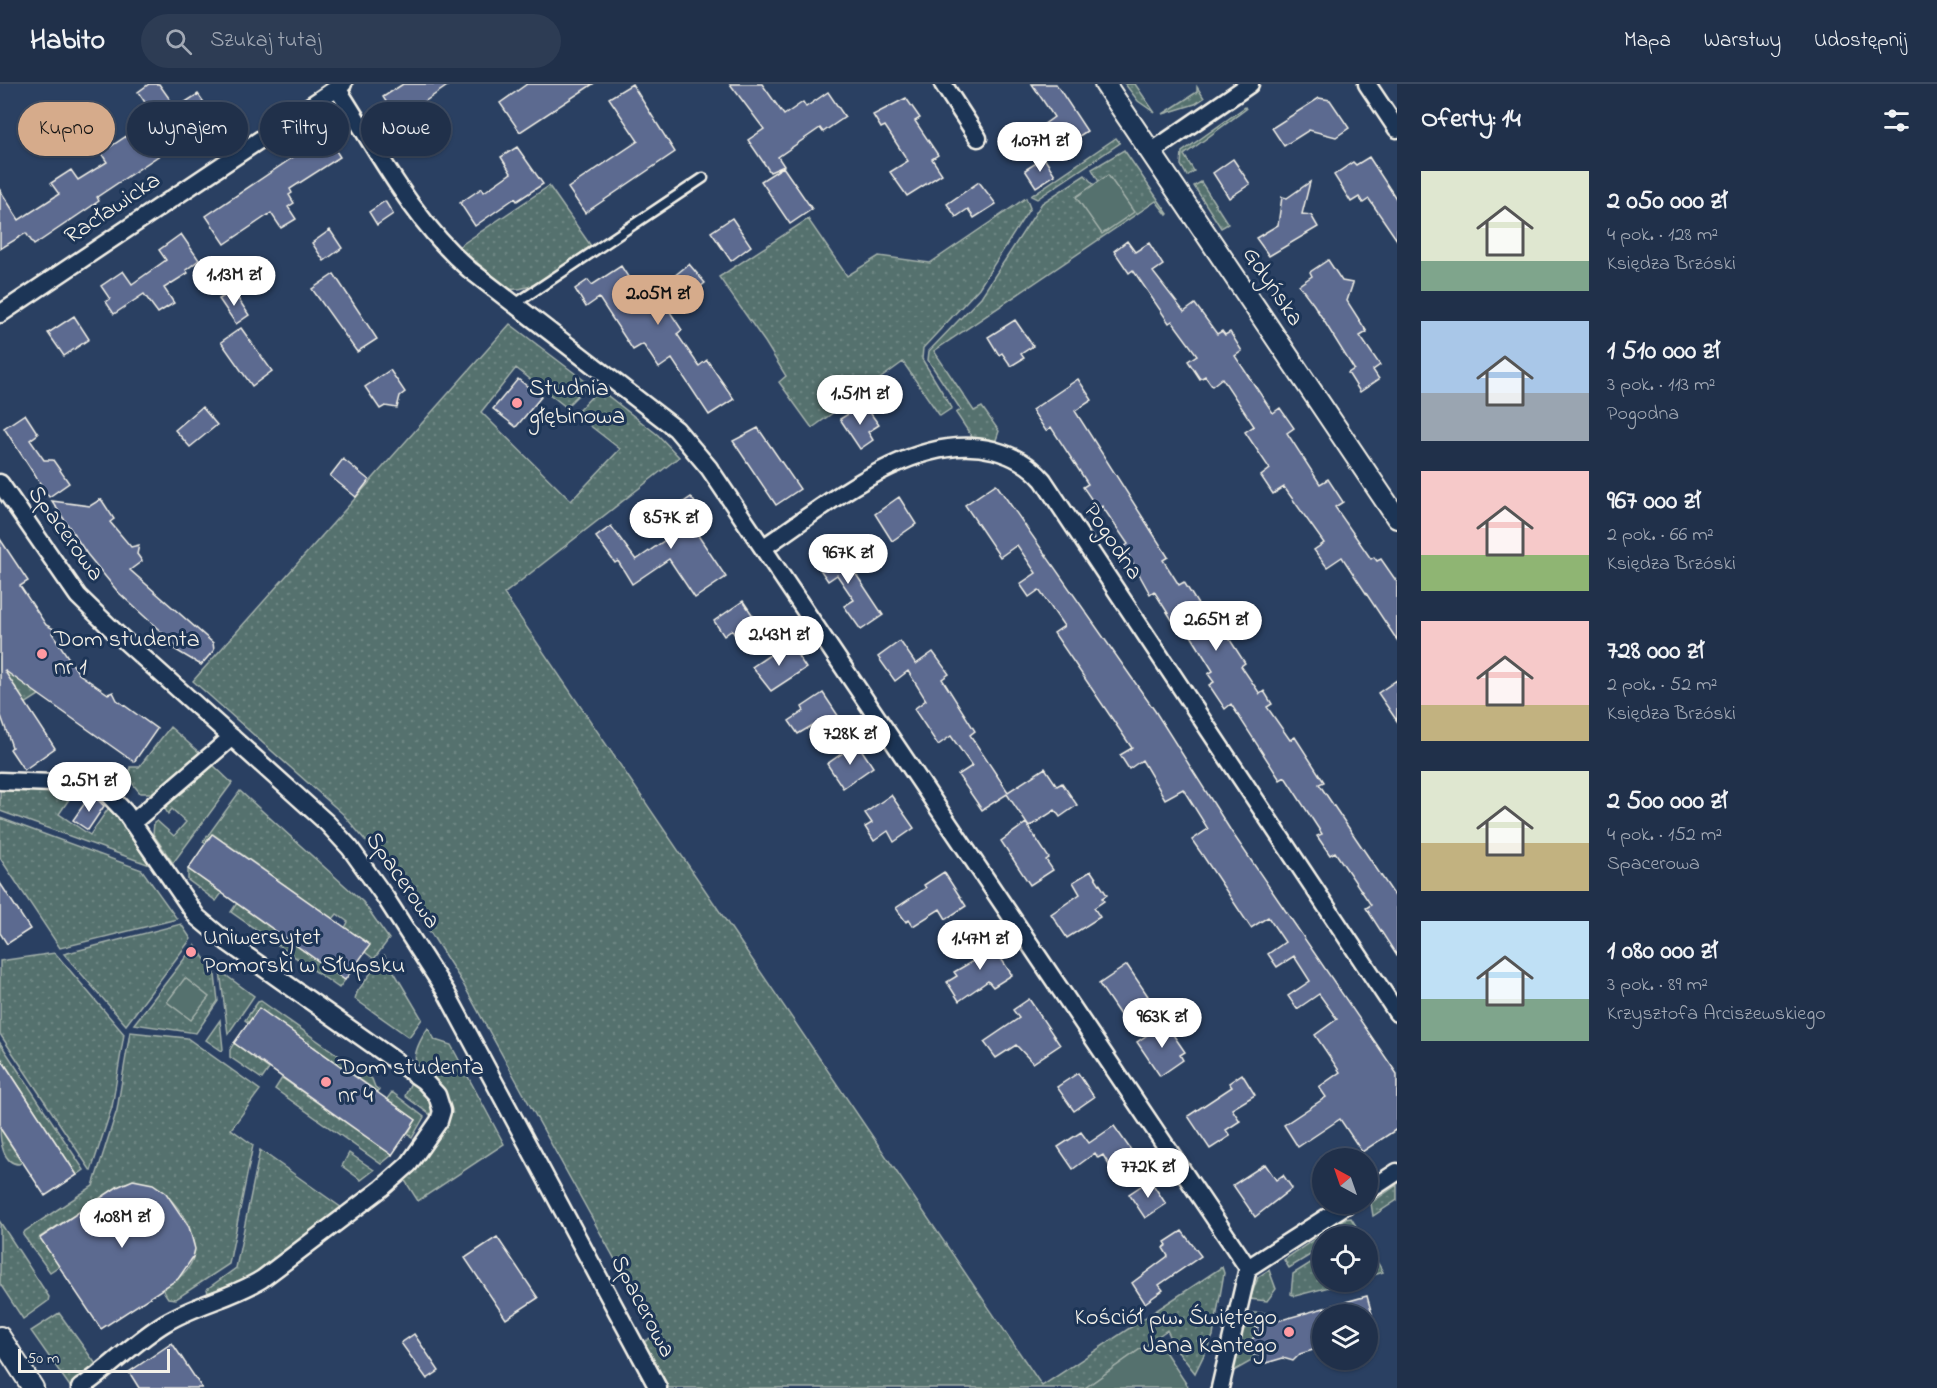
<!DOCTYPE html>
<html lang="pl">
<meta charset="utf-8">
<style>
:root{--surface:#20304a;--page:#2d3c54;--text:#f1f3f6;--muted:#a2a9b5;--line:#3d4b62;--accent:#d6ab8b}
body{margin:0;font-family:"Indie Flower",sans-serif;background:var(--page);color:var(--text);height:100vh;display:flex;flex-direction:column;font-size:22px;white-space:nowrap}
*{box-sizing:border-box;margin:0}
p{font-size:20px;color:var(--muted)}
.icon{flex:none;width:33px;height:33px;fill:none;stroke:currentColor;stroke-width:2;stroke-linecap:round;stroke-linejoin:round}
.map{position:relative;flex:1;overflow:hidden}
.side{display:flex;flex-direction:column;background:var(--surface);width:540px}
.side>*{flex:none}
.guide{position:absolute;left:18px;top:18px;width:570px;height:54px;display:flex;gap:12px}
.needle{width:39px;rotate:320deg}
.buttons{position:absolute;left:1312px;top:1064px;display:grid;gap:12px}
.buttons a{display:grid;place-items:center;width:66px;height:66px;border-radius:50%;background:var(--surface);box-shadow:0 2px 4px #0004,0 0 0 2px var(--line);font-size:30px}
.scale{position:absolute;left:18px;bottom:15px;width:152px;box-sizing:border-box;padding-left:6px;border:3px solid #f4f1e8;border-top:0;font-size:16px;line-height:21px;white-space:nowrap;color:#f4f1e8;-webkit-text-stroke:4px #1d3557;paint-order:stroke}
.price{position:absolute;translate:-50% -51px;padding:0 14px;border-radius:21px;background:#fff;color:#222;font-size:20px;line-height:39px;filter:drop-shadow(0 2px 3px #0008)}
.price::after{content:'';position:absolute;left:50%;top:36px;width:18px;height:14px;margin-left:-9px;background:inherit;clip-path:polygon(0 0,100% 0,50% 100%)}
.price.active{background:var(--accent);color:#111}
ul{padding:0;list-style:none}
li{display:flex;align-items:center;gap:18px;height:150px;padding:0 24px}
li span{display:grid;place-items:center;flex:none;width:168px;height:120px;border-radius:0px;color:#555}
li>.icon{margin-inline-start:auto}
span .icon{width:72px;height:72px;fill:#fffc;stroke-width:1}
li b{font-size:26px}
h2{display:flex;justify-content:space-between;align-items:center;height:72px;padding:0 24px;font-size:26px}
.tag{padding:0 21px;border-radius:27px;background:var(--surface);box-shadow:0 2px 4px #0004,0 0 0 2px var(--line);font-size:21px;line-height:54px}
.tag.active{background:var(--accent);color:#111}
header{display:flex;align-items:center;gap:36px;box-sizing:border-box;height:84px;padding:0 30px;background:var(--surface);border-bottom:2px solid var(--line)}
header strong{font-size:28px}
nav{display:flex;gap:33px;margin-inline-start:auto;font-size:21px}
.search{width:420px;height:54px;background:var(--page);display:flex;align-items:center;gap:15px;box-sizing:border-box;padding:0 21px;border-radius:33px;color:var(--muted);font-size:22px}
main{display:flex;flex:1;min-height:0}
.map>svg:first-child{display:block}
</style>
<header>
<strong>Habito</strong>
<div class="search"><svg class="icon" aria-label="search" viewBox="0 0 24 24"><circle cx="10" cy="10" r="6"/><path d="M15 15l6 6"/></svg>Szukaj tutaj</div>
<nav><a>Mapa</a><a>Warstwy</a><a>Udostępnij</a></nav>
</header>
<main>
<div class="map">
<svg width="1397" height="1304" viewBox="0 0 1397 1304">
<defs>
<pattern id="grass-dots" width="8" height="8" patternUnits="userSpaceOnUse" patternTransform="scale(1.5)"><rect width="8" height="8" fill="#55716e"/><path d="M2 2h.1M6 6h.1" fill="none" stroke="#6e8683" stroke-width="1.8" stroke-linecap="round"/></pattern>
</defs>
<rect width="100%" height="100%" fill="#2a4062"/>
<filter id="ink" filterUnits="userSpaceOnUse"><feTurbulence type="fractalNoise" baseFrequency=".0167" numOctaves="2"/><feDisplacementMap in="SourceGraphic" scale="12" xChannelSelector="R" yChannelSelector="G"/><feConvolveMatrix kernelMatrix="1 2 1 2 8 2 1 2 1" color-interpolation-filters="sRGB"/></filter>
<g filter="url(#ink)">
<!-- grass -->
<path fill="url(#grass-dots)" stroke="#a4b1ab" stroke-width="1.5" d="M1125,0H1135L1155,29L1138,17Z
M1197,3L1204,14L1195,20L1163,30L1197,8Z
M1245,23L1246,25L1184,71L1194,87L1187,92L1181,81L1182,68Z
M1116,54L1120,59L1037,115L1031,112Z
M1124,66L1168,130L1167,131L1156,117L934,267L974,327L982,323L999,347L995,359L974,356L956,329L961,326L928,276L929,267L981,213L1042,119L1085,91L1094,101L1077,113L1109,92L1099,98L1092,85Z
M1201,98L1228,140L1221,144L1194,102Z
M549,102L591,162C568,177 537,209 509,205L458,163Z
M1026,114L1030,124L979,204L923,264L922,275L952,324L940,332L903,278L812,344L779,298L786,292L765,258L719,193L808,135L847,192L879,172L930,179Z
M510,240L589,300L566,323L516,284L481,328L571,417L620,365L575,330L599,305L658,351L679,373L504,510L1042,1302L1222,1183L1224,1189L1213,1252L1195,1289L1177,1266L1167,1246L1085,1304H669L644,1258L656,1250L462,898L411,818L376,769L343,730L193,597Z
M0,574H13L39,611L25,620L0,586Z
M170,643L201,670L156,709H140L129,695L130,683H139Z
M212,680L232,699L173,779L153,750L154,739L157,737L174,752L186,738L172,725L168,730L164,723Z
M0,703L74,708L59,730L90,751L110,722L150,781L0,727Z
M240,707L363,818L389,855L374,875L365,868L369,861L345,844L348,838L337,830L333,835L213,750L206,759L203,758Z
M0,734L142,786L177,835L60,864L0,774Z
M188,785L222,809L216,817L188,796Z
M237,819L345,896L339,904L231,828Z
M181,840L191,855L126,941L64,870Z
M195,861L206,877L214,883L218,917L196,949L134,940Z
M55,869L124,950L112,1023L91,1087L0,950V877Z
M384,871L422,935L409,953L355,915L357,908Z
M220,887L254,912L228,950Z
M261,917L372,995L375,1003L379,1006L378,1008L259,925L249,939L245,936L258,918Z
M220,936L223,965L222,967L206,956Z
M428,944L435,956L451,961L504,1060L418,1117L404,1095L448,1021C441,978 393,997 428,944Z
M130,948L187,954L260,1006L231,1045L253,1061L229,1180L176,1215L168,1214L162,1205C172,1198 184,1192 190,1181C208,1150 161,1087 125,1099L40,1153L59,1182L50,1188L23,1151L25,1147L93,1102L117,1026Z
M0,959L84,1086L77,1091L0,973Z
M234,959L269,985L262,995L230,973V966Z
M282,994L392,1071L381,1080L275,1005Z
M411,998L429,1011L432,1032L405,1012Z
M392,1008L424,1033L412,1054L408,1049L416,1036L387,1015Z
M0,1044L22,1078L19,1080C3,1080 0,1057 0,1044Z
M260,1066L342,1124L257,1190L208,1209L207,1205L236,1184Z
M349,1069L374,1086L361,1096L342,1082Z
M1397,1101V1116L1373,1132L1371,1119Z
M1351,1134L1356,1142L1340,1152H1323V1163L1289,1184L1284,1176L1344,1135Z
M0,1138L49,1213L48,1217L23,1235L0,1200Z
M1368,1162L1383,1188L1368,1193Z
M1323,1171V1197H1336L1337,1201L1295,1212L1291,1210L1293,1190Z
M1269,1186L1276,1205L1267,1217L1250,1215L1258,1193Z
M59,1229L95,1279L92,1289L71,1304L31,1247Z
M1246,1229H1267L1268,1239L1256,1242L1259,1253L1248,1261L1255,1275L1232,1288Z"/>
<!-- park -->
<path fill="#55716e" stroke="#a4b1ab" stroke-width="1.5" d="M1108,91L1134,128L1102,150L1076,113Z
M185,894L209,913L191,936L167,918Z
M1156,1254L1189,1304H1085Z"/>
<!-- building -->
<path fill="#5c6b90" stroke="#f4f1e8" stroke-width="1.5" d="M149,0H159L176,24L198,10L215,34L97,113L99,117L34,161L26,149L0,165V106L19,136L59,110L51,99L71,86L78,96L107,78L101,69L155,33L138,8Z
M403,0H450L398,36L383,13Z
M527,0H593L520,48L500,19Z
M632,0L675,68L585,129L568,104L638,57L609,14Z
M730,0H762L784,31L803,18L806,23L828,8L845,33L823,48L820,44L778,73L784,82L770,88L748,56L764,45Z
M1032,0H1056L1087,47L1059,65L1043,41L1054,33Z
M906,14L920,34L915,37L938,71L932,75L942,90L907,112L890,88L908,77L885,42L881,44L873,31Z
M1319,14L1330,16L1349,44L1336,53L1309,46L1284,62L1272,44Z
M326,51L340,73L290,105L292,109L289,111L294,119L288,123L296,135L281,144L271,129L225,160L206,132Z
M517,63L543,100L517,117L515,114L475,142L460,119L482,104L484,108L511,89L501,73Z
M1369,73L1397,116V156L1369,115L1363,119L1359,113L1351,118L1334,91L1353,78L1356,81Z
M1044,74L1055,91L1036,103L1025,86Z
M1233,75L1250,100L1229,114L1213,89Z
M783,83L812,125L790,140L761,97Z
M979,98L996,120L974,134L968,125L956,133L947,120Z
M1310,98L1302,130L1311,131L1318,143L1269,172L1256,154L1278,141L1282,113L1287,114Z
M385,117L393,130L377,141L369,128Z
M732,134L751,162L731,177L711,148Z
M330,146L342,164L324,177L312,159Z
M181,150L199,176L186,186L188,189L164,204L174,219L158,229L144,210L114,230L106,218L110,215L101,202L123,187L132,200L166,176L159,166Z
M1127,157L1135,168L1149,159L1163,181L1153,188L1184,228L1195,220L1217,250L1222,247L1225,251L1230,248L1242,267L1235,272L1273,329L1280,324L1294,344L1287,349L1320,400L1328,395L1343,418L1335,423L1371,475L1374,473L1377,477L1381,475L1397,498V556L1342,473L1327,483L1314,466L1324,459L1284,403L1273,410L1261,392L1270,385L1245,348L1254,342L1222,294L1212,302L1205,292L1200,295L1188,277L1197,271L1172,237L1169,239L1133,186L1129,189L1114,167Z
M1328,176L1342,197L1353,199L1347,217L1367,248L1360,252L1380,281L1373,286L1379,295L1360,308L1348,289L1354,285L1314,221L1299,201L1312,192L1310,188Z
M689,180L705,199L670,228L682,246L677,250L699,282L707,276L734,315L709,331L672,275L659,284L643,260L633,266L599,214L586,223L575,205L588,196L592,201L621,182L634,202L643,196L652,210Z
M334,190L377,255L357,268L312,205Z
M233,207L249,231L236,240L219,215Z
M74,232L89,255L64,272L48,249Z
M1015,236L1033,262L1021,270L1024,274L1011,282L1002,269L999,271L988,253Z
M241,244L272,287L252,302L221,258Z
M390,286L405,308L400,312L397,324L385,322L380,325L365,303Z
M518,295L541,313L516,343L493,325Z
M1078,295L1092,316L1075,327L1168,473L1163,476L1179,501L1184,498L1207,535L1220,527L1227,537L1250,542L1230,556L1245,579L1241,582L1260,610L1264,607L1272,620L1267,623L1290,656L1295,653L1324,698L1319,700L1397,815V872L1366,824L1371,821L1335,768L1330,771L1317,752L1322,750L1285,693L1280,696L1231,620L1225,625L1209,601L1214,598L1208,590L1213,587L1185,542L1179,547L1154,507L1150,510L1124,463L1128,460L1102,422L1098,425L1083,403L1088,400L1051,343L1046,347L1032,326Z
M202,323L217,341L190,363L175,346Z
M866,323L879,341L868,348L873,356L860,365L840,335L858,324L860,327Z
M25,330L38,350L30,356L44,376H53L69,399L49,413L4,344Z
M758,344L800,405L776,421L733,357Z
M343,375L369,396L356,413L330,392Z
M996,400L1155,627L1231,747L1397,990V1045L1362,1068L1340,1035L1298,1063L1284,1041L1326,1013L1319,1003L1340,988L1315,951L1337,935L1319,910L1297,925L1288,912L1310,897L1294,872L1277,883L1268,870L1285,858L1268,833L1251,844L1201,769L1192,756L1208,745L1183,705L1165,715L1142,676L1129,685L1120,671L1132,664L1054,549L1064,542L1039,506L1029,513L1020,500L1036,489L1017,461L1000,473L965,421Z
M691,413L708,438L695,447L726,493L695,514L669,475L632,500L618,477L615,479L596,453L611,442L636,476L668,454L656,437Z
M899,413L916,440L892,457L875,430Z
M101,415L114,435L110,438L131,463L139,461L137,470L142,477L130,486L213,559L214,566L201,581L174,565L176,562L170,556L118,508L87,470L52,417L90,422Z
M0,455L28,497L20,502L46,541L54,545L52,549L79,590L108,610L113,608L117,616L157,645L134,678L4,586L55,664L24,686L10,665L12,663L0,629Z
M834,457L883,531L861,546L844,522L854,516L837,491L828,497L811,472Z
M743,517L760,542L738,556L732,546L724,552L714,537Z
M900,557L916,580L933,568L949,590L942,595L975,647L970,651L1008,708L1045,684L1057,702L1062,699L1077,721L1060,733L1055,726L1029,743L1007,710L982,726L958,691L972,682L951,652L938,661L914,625L926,616L908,587L895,597L878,573Z
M789,558L806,584L771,607L752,583Z
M1397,596V637L1378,609Z
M823,609L839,633L818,647L813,641L798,650L789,637L804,627L802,623Z
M857,659L873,683L843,704L827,680Z
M891,711L914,744L894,758L888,747L874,757L865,743L872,739L865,729Z
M89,713L96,714L104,722L88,746L73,736Z
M1026,739L1049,774L1046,776L1053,786L1030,801L1001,757Z
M212,750L370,861L345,896L188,785Z
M1091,787L1107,811L1102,814L1104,817L1094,824L1100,833L1067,854L1051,830L1080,810L1073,798Z
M944,788L966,822L946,835L940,825L913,842L909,836L906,838L896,824L926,804L924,801Z
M0,799L30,845L7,860L0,849Z
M988,855L1012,891L993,903L988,897L959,917L947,898L957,892L954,888L975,876L969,868Z
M1127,881L1148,912L1120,931L1099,900Z
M1029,915L1060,961L1033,979L1016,961L996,974L984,958L1019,934L1013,926Z
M259,924L416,1036L392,1071L234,959Z
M1165,939L1185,968L1180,971L1183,976L1160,992L1137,958Z
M0,973L77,1091L45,1112L0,1044Z
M1078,989L1094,1013L1074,1027L1057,1003Z
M1242,990L1255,1011L1232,1025L1240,1037L1226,1046L1230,1052L1210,1065L1188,1032L1232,1003L1229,999Z
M1114,1042L1131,1066L1109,1081L1103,1071L1098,1074L1095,1069L1073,1085L1058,1063L1081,1048L1089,1059Z
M1265,1080L1276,1096L1283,1091L1292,1104L1255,1133L1233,1101Z
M133,1096L153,1100L166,1109L189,1143L195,1165L193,1173L178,1195L101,1245L40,1154L117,1103Z
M1150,1096L1166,1120L1145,1134L1129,1110Z
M1182,1147L1201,1172L1159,1201L1163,1206L1145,1219L1132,1199L1168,1172L1163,1164L1167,1161L1165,1158Z
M497,1153L538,1214L506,1235L465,1174Z
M1367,1212L1372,1230H1323V1263L1300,1270L1293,1277L1283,1274L1266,1279L1264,1272L1251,1270L1247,1258L1258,1251L1256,1243Z
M414,1250L439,1287L427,1295L401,1259Z
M172,1259L202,1304H139L129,1288Z"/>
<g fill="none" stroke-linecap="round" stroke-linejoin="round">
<!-- service casing -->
<g stroke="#f4f1e8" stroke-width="13">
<path id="service" d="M515,220L703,94"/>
</g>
<!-- minor casing -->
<g stroke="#f4f1e8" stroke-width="21">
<path id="minor" d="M943,0L978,54
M1367,0L1397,45
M337,4C377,66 413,137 470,186L676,345L709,384L1248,1184
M1151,68L1250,0
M0,230L343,0
M0,399L78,512L116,549L327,739L350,764L385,813L446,908L658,1304
M764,463C827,421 914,346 993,366C1014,372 1029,380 1043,396L1397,929
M0,697L79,700L103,705L125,728L197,833L227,858L424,997L437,1011L442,1027L439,1037L409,1080L382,1104L262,1195C232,1214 196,1220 165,1239C135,1257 110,1284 80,1304
M132,739L232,653
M1368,1107L1397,1088
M1220,1304L1248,1184L1349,1119"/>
</g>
<!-- tertiary casing -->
<g stroke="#f4f1e8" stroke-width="24">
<path id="tertiary" d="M1105,0L1397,434
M0,1253L33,1304"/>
</g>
<!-- service -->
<use href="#service" stroke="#1d3557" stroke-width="8"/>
<!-- minor -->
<use href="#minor" stroke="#1d3557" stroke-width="16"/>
<!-- tertiary -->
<use href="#tertiary" stroke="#1d3557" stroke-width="20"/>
</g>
</g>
<!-- markers -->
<g fill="#ff9aa2" stroke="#1d3557" stroke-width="2">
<circle cx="517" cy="319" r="6"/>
<circle cx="42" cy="570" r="6"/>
<circle cx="191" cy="868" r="6"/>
<circle cx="326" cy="998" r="6"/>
<circle cx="1289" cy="1248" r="6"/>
</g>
<g text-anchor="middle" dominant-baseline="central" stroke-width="6" stroke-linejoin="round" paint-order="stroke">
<!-- street labels -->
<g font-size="24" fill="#f4f1e8" stroke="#1d3557">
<text transform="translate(113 125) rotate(-34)">Racławicka</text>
<text transform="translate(1272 203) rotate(56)">Gdyńska</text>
<text transform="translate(65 450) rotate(54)">Spacerowa</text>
<text transform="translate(1112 458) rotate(56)">Pogodna</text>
<text transform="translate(402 797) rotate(55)">Spacerowa</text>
<text transform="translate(642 1223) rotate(62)">Spacerowa</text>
</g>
<!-- poi labels -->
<g font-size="24" fill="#f4f1e8" stroke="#1d3557" text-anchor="start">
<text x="529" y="305">Studnia<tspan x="529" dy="28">głębinowa</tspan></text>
<text x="54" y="556">Dom studenta<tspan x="54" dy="28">nr 1</tspan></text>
<text x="203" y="854">Uniwersytet<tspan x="203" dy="28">Pomorski w Słupsku</tspan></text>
<text x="338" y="984">Dom studenta<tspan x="338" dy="28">nr 4</tspan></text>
<text x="1277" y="1234" text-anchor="end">Kościół pw. Świętego<tspan x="1277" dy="28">Jana Kantego</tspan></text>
</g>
</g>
</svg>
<div class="buttons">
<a><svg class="needle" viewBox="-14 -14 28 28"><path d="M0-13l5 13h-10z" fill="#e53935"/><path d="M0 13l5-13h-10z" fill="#a2a9b5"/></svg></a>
<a><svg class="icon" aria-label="locate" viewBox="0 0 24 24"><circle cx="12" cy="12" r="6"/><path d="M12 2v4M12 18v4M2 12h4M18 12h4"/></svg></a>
<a><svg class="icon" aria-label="layers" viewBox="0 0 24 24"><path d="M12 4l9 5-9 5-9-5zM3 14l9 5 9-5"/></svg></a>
</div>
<div class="scale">50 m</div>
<b class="price" style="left:1040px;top:89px">1.07M zł</b>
<b class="price" style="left:234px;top:223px">1.13M zł</b>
<b class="price active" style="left:658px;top:242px">2.05M zł</b>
<b class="price" style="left:860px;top:342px">1.51M zł</b>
<b class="price" style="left:671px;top:466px">857K zł</b>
<b class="price" style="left:848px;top:501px">967K zł</b>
<b class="price" style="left:1216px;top:568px">2.65M zł</b>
<b class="price" style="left:779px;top:583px">2.43M zł</b>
<b class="price" style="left:850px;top:682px">728K zł</b>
<b class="price" style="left:89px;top:729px">2.5M zł</b>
<b class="price" style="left:980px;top:887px">1.47M zł</b>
<b class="price" style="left:1162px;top:965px">963K zł</b>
<b class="price" style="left:1148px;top:1115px">772K zł</b>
<b class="price" style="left:122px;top:1165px">1.08M zł</b>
<div class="guide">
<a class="tag active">Kupno</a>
<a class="tag">Wynajem</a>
<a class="tag">Filtry</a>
<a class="tag">Nowe</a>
</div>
</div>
<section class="side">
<h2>Oferty: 14<svg class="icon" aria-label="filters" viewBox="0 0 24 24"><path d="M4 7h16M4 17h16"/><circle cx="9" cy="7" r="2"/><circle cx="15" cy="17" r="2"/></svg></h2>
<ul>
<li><span style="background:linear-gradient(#dfe7d0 75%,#7fa58c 0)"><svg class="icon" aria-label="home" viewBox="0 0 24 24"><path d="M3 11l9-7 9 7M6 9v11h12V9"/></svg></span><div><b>2 050 000 zł</b><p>4 pok. · 128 m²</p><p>Księdza Brzóski</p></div></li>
<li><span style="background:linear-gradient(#a9c7e8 60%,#9aa5b1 0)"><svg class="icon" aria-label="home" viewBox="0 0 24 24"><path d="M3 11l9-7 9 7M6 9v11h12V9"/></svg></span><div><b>1 510 000 zł</b><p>3 pok. · 113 m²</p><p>Pogodna</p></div></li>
<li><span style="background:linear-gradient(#f6c9c9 70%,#8fb573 0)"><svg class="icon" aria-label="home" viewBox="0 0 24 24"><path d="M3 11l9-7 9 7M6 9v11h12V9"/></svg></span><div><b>967 000 zł</b><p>2 pok. · 66 m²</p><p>Księdza Brzóski</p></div></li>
<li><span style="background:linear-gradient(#f6c9c9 70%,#c2b280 0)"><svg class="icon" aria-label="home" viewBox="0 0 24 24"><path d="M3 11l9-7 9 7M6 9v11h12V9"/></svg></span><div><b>728 000 zł</b><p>2 pok. · 52 m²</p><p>Księdza Brzóski</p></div></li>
<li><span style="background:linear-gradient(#dfe7d0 60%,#c2b280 0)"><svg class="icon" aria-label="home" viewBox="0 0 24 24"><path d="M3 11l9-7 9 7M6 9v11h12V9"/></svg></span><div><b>2 500 000 zł</b><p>4 pok. · 152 m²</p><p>Spacerowa</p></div></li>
<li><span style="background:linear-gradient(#bfe0f5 65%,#7fa58c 0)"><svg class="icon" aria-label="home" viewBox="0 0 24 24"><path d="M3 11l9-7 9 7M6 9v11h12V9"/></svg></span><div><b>1 080 000 zł</b><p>3 pok. · 89 m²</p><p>Krzysztofa Arciszewskiego</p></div></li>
</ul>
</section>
</main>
